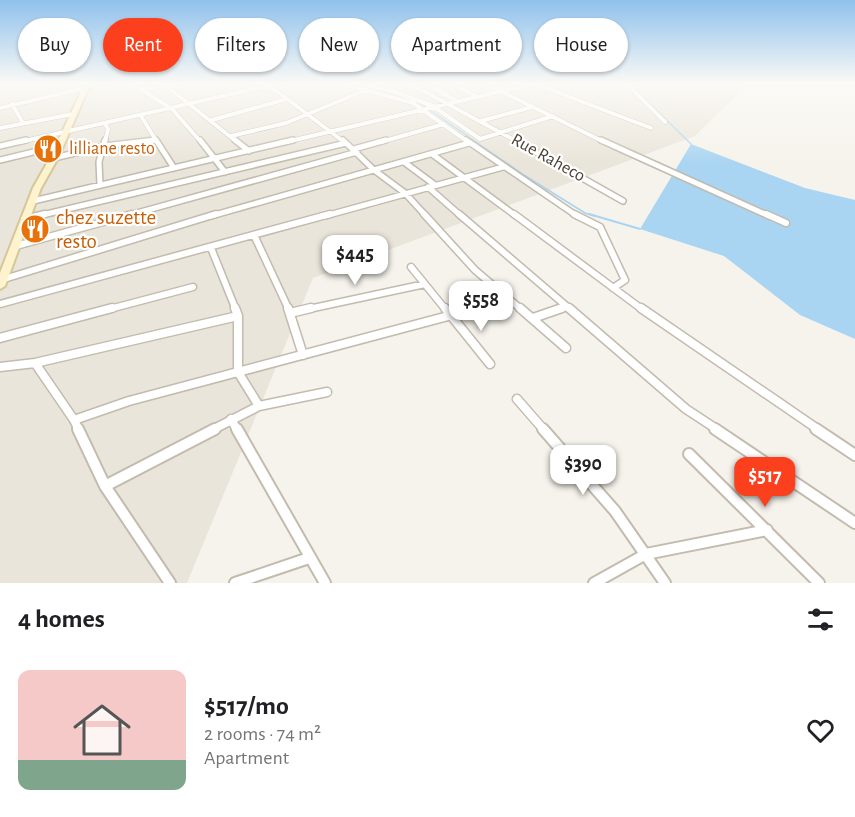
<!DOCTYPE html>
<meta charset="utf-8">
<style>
:root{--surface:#fff;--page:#f2f2f2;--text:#202124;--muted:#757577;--accent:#fc3f1d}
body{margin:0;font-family:"Alegreya Sans",sans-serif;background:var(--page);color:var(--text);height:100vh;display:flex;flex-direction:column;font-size:22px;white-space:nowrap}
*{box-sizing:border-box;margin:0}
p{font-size:20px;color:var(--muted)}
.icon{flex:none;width:33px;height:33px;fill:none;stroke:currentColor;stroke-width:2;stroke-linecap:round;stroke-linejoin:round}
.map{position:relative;height:583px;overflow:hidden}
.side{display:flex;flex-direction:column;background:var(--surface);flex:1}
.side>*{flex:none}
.hud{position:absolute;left:18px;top:18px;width:819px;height:54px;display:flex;gap:12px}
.price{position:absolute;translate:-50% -51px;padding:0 14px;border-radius:12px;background:#fff;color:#222;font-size:20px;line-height:39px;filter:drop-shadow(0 2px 3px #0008)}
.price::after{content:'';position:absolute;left:50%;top:36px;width:18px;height:14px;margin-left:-9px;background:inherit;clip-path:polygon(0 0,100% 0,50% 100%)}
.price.on{background:var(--accent);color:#fff}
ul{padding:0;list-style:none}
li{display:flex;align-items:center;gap:18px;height:150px;padding:0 18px}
li span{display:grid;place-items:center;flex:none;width:168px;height:120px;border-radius:12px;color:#555}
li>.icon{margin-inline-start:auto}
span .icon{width:72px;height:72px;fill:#fffc;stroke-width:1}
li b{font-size:26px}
h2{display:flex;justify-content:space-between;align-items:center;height:72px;padding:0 18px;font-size:26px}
.pill{padding:0 21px;border-radius:27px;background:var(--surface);box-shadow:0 2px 4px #0004;font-size:21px;line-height:54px}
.pill.on{background:var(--accent);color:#fff}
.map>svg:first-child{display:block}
</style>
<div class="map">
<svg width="855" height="583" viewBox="0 0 855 583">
<rect width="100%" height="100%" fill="#f6f3ec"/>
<!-- residential -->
<path fill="#eae5da" d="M0,83H749L695,136L313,278L187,583H0Z"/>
<!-- water -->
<path fill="#a9d4f2" d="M691,144L805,188L855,200V339L800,315L724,256L640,229Z"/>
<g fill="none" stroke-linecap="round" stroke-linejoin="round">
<!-- stream-far1 -->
<path stroke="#a9d4f2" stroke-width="1.5" d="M349,83L421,104L524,175L585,213L594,216
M639,93L691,144"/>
<!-- stream -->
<path stroke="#a9d4f2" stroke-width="2" d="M589,214L640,229"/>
<!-- minor-far4 casing -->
<g stroke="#c2bbae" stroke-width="5">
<path id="minor-far4" d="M131,83L172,109L201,142
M258,83L278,92L344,142
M339,83L413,103L468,142
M358,83L392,91L433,106L480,139L553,116
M409,83L518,142
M427,83L456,101
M451,83L475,96
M484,83L604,142
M533,83L651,128
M626,83L665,122
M165,85L237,142
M141,90L175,83
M12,104L23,123
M0,108L85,88
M141,116L157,142
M212,120L287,99
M481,121L532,107
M0,128L73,114
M231,136L286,123L366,90
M20,142L280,83
M105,142L108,129L105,124
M142,142L156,140
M286,142L536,83
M381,142L444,124"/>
</g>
<!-- minor-far3 casing -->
<g stroke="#c2bbae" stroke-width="8">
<path id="minor-far3" d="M156,140L174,168
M200,140L225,172
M235,140L249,151
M343,140L374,170L405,193L426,216
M466,140L577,216
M515,140L623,201
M601,140L769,216
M0,146L26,140
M354,149L386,140
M432,154L516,216
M54,158L104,146L155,140
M0,160L58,146
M404,162L435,185
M100,185L99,162L105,140
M428,187L461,216
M33,201L293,140
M38,216L346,143
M126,216L357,152
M211,216L469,143
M325,216L503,167"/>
</g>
<!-- minor-far2 casing -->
<g stroke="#c2bbae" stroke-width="9">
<path id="minor-far2" d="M424,214L475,270L522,310
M459,214L571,310
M514,214L643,310
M574,214L600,227L625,280L613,288
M766,214L786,223
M24,219L45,214
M254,235L289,310
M16,246L132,214
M211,248L236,310
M411,267L446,310
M4,279L216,214
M0,304L330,214
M106,310L193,287
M304,310L425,284
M557,310L566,307"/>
</g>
<!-- minor-far1 casing -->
<g stroke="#c2bbae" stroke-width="11">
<path id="minor-far1" d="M235,308L238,316V372L259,406
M288,308L303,355
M445,308L490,364
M520,308L566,348
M569,308L686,409L718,430
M641,308L819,430
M290,313L311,308
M533,318L562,308
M0,338L112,308
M35,363L74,420L129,401L452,315
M0,367L35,363L238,316
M517,399L544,430
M231,419L237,430
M74,420L79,430
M212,430L259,406L327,392"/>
</g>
<!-- minor casing -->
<g stroke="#c2bbae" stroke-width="14">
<path id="minor" d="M78,429L105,486L170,583
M237,429L325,583
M543,429L615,511L665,583
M715,429L855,523
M816,429L855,455
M689,454L819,583
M105,486L215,429
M235,583L309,558
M594,583L646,554L767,530"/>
</g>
<!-- tertiary casing -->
<g stroke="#c2bbae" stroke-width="3">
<path id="tertiary" d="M102,83H109L85,89L83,88Z"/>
</g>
<!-- secondary casing -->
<g stroke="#d6c79b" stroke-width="4">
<path id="secondary" d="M80,83H85L88,88L85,96L58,158L41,188L5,286L0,289V273L33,188L50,158L79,96L82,88Z"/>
</g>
<!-- minor-far4 -->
<use href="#minor-far4" stroke="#fff" stroke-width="4"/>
<!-- minor-far3 -->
<use href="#minor-far3" stroke="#fff" stroke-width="5"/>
<!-- minor-far2 -->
<use href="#minor-far2" stroke="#fff" stroke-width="6"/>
<!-- minor-far1 -->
<use href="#minor-far1" stroke="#fff" stroke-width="8"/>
<!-- minor -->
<use href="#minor" stroke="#fff" stroke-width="10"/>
<!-- tertiary -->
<use href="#tertiary" fill="#fff" fill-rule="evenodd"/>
<!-- secondary -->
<use href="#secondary" fill="#fff3cd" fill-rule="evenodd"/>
</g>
<!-- sky -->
<linearGradient id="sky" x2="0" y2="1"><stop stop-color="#8fc1ec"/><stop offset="0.51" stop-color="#fbfaf6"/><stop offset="1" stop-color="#fbfaf6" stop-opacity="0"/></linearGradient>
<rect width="855" height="164" fill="url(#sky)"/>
<!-- icons -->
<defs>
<g id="restaurant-disc" transform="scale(1.5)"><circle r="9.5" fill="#e8710a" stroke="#fff"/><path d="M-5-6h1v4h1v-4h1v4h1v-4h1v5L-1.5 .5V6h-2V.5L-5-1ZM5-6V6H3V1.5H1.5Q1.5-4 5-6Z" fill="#fff"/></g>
</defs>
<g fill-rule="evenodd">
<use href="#restaurant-disc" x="48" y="149"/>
<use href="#restaurant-disc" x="35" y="229"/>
</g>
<g text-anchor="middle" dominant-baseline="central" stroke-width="4.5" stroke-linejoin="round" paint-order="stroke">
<!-- far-food labels -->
<g font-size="18" fill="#c56008" stroke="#fff" text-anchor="start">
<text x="69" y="149">lilliane resto</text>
</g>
<!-- far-street labels -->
<g font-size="18" fill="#4b4439" stroke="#fff">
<text transform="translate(548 158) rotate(29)">Rue Raheco</text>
</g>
<!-- food labels -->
<g font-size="21" fill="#c56008" stroke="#fff" text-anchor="start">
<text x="56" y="217">chez suzette<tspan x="56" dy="24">resto</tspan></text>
</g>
</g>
</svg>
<b class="price" style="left:355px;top:286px">$445</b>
<b class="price" style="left:481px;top:332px">$558</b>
<b class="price" style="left:583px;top:496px">$390</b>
<b class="price on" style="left:765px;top:508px">$517</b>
<div class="hud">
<a class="pill">Buy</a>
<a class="pill on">Rent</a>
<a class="pill">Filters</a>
<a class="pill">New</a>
<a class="pill">Apartment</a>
<a class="pill">House</a>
</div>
</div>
<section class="side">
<h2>4 homes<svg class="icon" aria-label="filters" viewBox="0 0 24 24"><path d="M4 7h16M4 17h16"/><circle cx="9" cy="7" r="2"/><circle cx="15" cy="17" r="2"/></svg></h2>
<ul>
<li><span style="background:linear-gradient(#f6c9c9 75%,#7fa58c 0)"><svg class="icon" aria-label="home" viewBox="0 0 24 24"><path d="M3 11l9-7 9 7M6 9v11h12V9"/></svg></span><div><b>$517/mo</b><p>2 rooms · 74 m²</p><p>Apartment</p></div><svg class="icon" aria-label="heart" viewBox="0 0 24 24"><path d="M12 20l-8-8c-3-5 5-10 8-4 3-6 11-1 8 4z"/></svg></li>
</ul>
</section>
